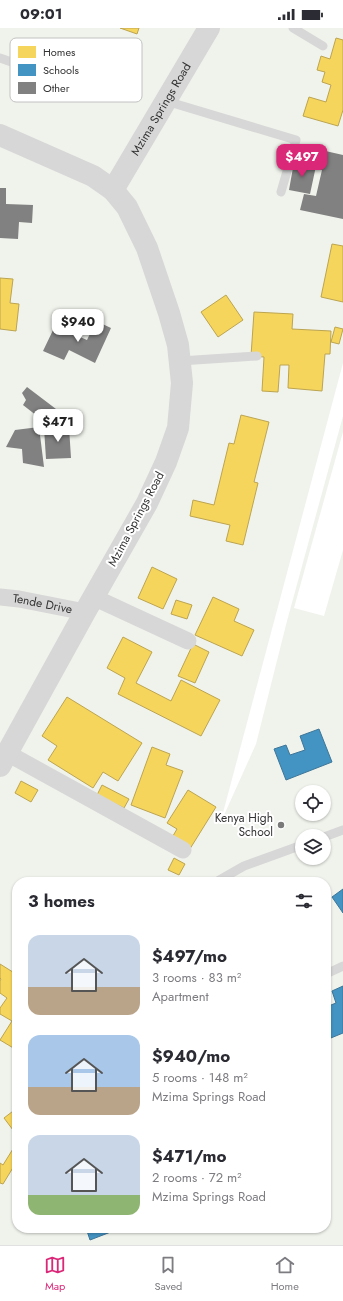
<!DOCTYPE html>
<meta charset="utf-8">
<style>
:root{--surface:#fff;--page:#f2f2f3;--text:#2b2b33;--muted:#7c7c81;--line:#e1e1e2;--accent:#db2777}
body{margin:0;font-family:Jost,sans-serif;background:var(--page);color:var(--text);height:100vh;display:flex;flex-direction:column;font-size:15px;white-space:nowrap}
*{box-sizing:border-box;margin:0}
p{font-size:13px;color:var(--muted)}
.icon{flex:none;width:22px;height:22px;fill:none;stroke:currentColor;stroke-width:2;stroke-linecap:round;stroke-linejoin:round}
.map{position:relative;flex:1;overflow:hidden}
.sheet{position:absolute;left:12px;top:849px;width:319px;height:356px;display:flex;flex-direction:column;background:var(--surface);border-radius:16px;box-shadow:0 1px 3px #0004}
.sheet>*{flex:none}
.buttons{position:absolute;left:295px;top:757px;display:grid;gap:8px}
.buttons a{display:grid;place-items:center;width:36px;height:36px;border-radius:50%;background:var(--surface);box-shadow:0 1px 3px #0004;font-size:20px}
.price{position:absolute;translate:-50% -34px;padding:0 9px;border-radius:8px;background:#fff;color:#222;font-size:13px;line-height:26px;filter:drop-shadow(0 1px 2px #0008)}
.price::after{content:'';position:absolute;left:50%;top:24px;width:12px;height:9px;margin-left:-6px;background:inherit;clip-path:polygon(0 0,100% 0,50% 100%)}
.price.on{background:var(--accent);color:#fff}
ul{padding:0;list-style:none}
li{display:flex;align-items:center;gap:12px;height:100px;padding:0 16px}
li span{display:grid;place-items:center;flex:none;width:112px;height:80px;border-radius:12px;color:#555}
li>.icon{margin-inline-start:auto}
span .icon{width:48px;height:48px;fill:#fffc;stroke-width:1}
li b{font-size:17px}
h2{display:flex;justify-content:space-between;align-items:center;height:48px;padding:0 16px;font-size:17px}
.status{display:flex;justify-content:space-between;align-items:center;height:28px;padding:0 20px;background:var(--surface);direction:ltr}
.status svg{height:11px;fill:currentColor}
.menu{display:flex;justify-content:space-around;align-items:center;height:56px;border-top:1px solid var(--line);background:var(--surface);font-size:11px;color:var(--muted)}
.menu a{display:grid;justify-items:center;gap:2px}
.menu .on{color:var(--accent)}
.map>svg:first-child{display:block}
</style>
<div class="status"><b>09:01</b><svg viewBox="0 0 49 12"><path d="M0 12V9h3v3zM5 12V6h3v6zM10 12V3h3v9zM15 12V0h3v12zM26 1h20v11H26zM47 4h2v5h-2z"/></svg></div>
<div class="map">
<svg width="343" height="1217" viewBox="0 0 343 1217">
<rect width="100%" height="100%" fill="#fff"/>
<!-- green -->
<path fill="#f0f3ec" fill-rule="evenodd" d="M0,0H343V335L220,796L256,716L287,593L343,388V404L341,411L294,580L324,588L343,522V1217H0ZM302,764H324V786H302ZM302,808H324V830H302ZM17,854H326V1200H17Z"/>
<!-- homes -->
<path fill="#f6d55c" stroke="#bca450" d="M120,0H139L137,6Z
M336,10L343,12V82L338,98L303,88L309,69L326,74L331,57L322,54L325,44L317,42L321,28L330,31Z
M332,216L343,218V274L321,269Z
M0,250L13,251L10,275L19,276L16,303L0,301Z
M226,267L243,292L218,309L201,284Z
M254,284L293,286L292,301L331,303L330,326H325L322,363L288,360L289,337H280L278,364L262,363L264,329L251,328Z
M335,299L343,301L339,316L331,314Z
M241,387L269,394L254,454L258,455L243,517L226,513L230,497L190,488L193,472L214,477L229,415L234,416Z
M152,539L177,551L163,581L138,570Z
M213,569L239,581L234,593L254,602L242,628L195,607Z
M176,572L192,577L187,591L171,586Z
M123,609L152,624L136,655L171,673L181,652L220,672L201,708L118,666L125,650L107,640Z
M193,616L209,624L195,655L178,648Z
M67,669L142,715L118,753L103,744L93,760L48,732L57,718L42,708Z
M152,719L170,726L166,737L183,743L165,790L131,777Z
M21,753L38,762L31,774L15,765Z
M102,757L129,771L124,780L97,767Z
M188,762L216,779L188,824L170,813L177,801L167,795Z
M174,830L185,836L179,847L168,842Z
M0,936L16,946L17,944V1018L15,1021L0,1012L12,993L0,986V980L7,970L0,965V953L1,951L0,950Z
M17,1080V1105L16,1106L4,1090Z
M16,1116H17V1133L3,1156L0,1155V1135L3,1137Z"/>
<!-- schools -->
<path fill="#4393c3" stroke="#3e7698" d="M319,701L332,734L286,752L274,721L286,717L290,727L305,722L300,708Z
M343,861V885L332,869Z
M343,958V1005L326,1012V979L336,975L332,963Z
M86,1200H121L90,1212Z"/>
<!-- building -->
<path fill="#818181" d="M321,122L343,127V191L300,182L304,166L316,168L322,142L317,141Z
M294,134L316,138L310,166L289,162Z
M0,160H6V176L33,177L32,195L19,194L18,211L0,210Z
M96,293L111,300L95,335L69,322L64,332L43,323L55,298L87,312Z
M27,359L56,381L46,395L23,377L26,372L22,365Z
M39,399L44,439L23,435L22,421L6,419L15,402Z
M69,399L71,430L46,431L44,400Z"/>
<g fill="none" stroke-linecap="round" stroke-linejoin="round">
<!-- service -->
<path stroke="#d7d7d7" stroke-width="9" d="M293,0L323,18
M0,30L94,63
M166,73L296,112L281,164
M180,333L257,328
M324,809L343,802
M216,854L244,838L302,817
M326,946L343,938"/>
<!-- minor -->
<g stroke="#d7d7d7" stroke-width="17">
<path id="s1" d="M0,569L19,571L85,584"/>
<path d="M93,569L188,613"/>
<path d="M7,725L183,822"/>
</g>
<!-- tertiary -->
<g stroke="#d7d7d7" stroke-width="22">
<path d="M0,107L93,148L113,162L127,179L147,220L169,285L178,317L182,355L178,400L166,434L147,475L85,584L0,738"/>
<path id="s2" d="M113,162L209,0"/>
</g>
</g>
<!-- markers -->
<circle fill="#7a7a7a" stroke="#fff" stroke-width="1.5" cx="281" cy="797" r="4"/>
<g text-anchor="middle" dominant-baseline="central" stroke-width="4" stroke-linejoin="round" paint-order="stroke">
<!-- street labels -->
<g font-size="12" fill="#333" stroke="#fff">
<text stroke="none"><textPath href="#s2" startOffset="94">Mzima Springs Road</textPath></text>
<text transform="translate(136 491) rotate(-62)">Mzima Springs Road</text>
<text stroke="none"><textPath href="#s1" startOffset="43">Tende Drive</textPath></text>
</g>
<!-- poi labels -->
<g font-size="12" fill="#333" stroke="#fff" text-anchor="end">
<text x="273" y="790">Kenya High<tspan x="273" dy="14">School</tspan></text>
</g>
</g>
<!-- legend -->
<rect x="10" y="10" width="132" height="64" rx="6" fill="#fff" stroke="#c2c2c2" stroke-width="1"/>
<rect x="18" y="18" width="18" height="12" fill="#f6d55c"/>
<rect x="18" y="36" width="18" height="12" fill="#4393c3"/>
<rect x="18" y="54" width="18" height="12" fill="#818181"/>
<g font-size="11" fill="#333">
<text x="43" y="28">Homes</text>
<text x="43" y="46">Schools</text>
<text x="43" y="64">Other</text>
</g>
</svg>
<div class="buttons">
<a><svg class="icon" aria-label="locate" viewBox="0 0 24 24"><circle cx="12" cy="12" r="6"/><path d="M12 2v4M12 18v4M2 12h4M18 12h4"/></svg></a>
<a><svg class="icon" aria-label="layers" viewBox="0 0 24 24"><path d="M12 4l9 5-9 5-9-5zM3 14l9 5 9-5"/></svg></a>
</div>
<b class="price on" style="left:302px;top:150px">$497</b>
<b class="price" style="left:78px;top:315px">$940</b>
<b class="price" style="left:58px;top:415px">$471</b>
<section class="sheet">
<h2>3 homes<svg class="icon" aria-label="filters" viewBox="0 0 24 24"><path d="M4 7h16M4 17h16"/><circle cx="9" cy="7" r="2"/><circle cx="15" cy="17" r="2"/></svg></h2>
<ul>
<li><span style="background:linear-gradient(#c9d6e8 65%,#b9a48a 0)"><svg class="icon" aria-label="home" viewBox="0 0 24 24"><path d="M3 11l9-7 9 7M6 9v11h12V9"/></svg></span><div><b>$497/mo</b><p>3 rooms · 83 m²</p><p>Apartment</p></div></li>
<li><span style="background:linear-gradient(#a9c7e8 65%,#b9a48a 0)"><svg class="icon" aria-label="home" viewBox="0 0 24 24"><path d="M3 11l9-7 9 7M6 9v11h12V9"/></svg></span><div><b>$940/mo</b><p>5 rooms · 148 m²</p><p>Mzima Springs Road</p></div></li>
<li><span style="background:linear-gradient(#c9d6e8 75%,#8fb573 0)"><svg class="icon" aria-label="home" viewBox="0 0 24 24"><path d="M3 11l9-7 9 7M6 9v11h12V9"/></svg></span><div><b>$471/mo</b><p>2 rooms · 72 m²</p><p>Mzima Springs Road</p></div></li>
</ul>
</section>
</div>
<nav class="menu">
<a class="on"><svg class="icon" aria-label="map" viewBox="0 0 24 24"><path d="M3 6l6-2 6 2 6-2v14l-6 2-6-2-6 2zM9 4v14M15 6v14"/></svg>Map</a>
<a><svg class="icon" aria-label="saved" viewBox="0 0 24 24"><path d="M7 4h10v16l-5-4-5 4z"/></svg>Saved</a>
<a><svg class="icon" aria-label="home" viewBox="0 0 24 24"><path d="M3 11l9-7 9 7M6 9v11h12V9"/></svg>Home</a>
</nav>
